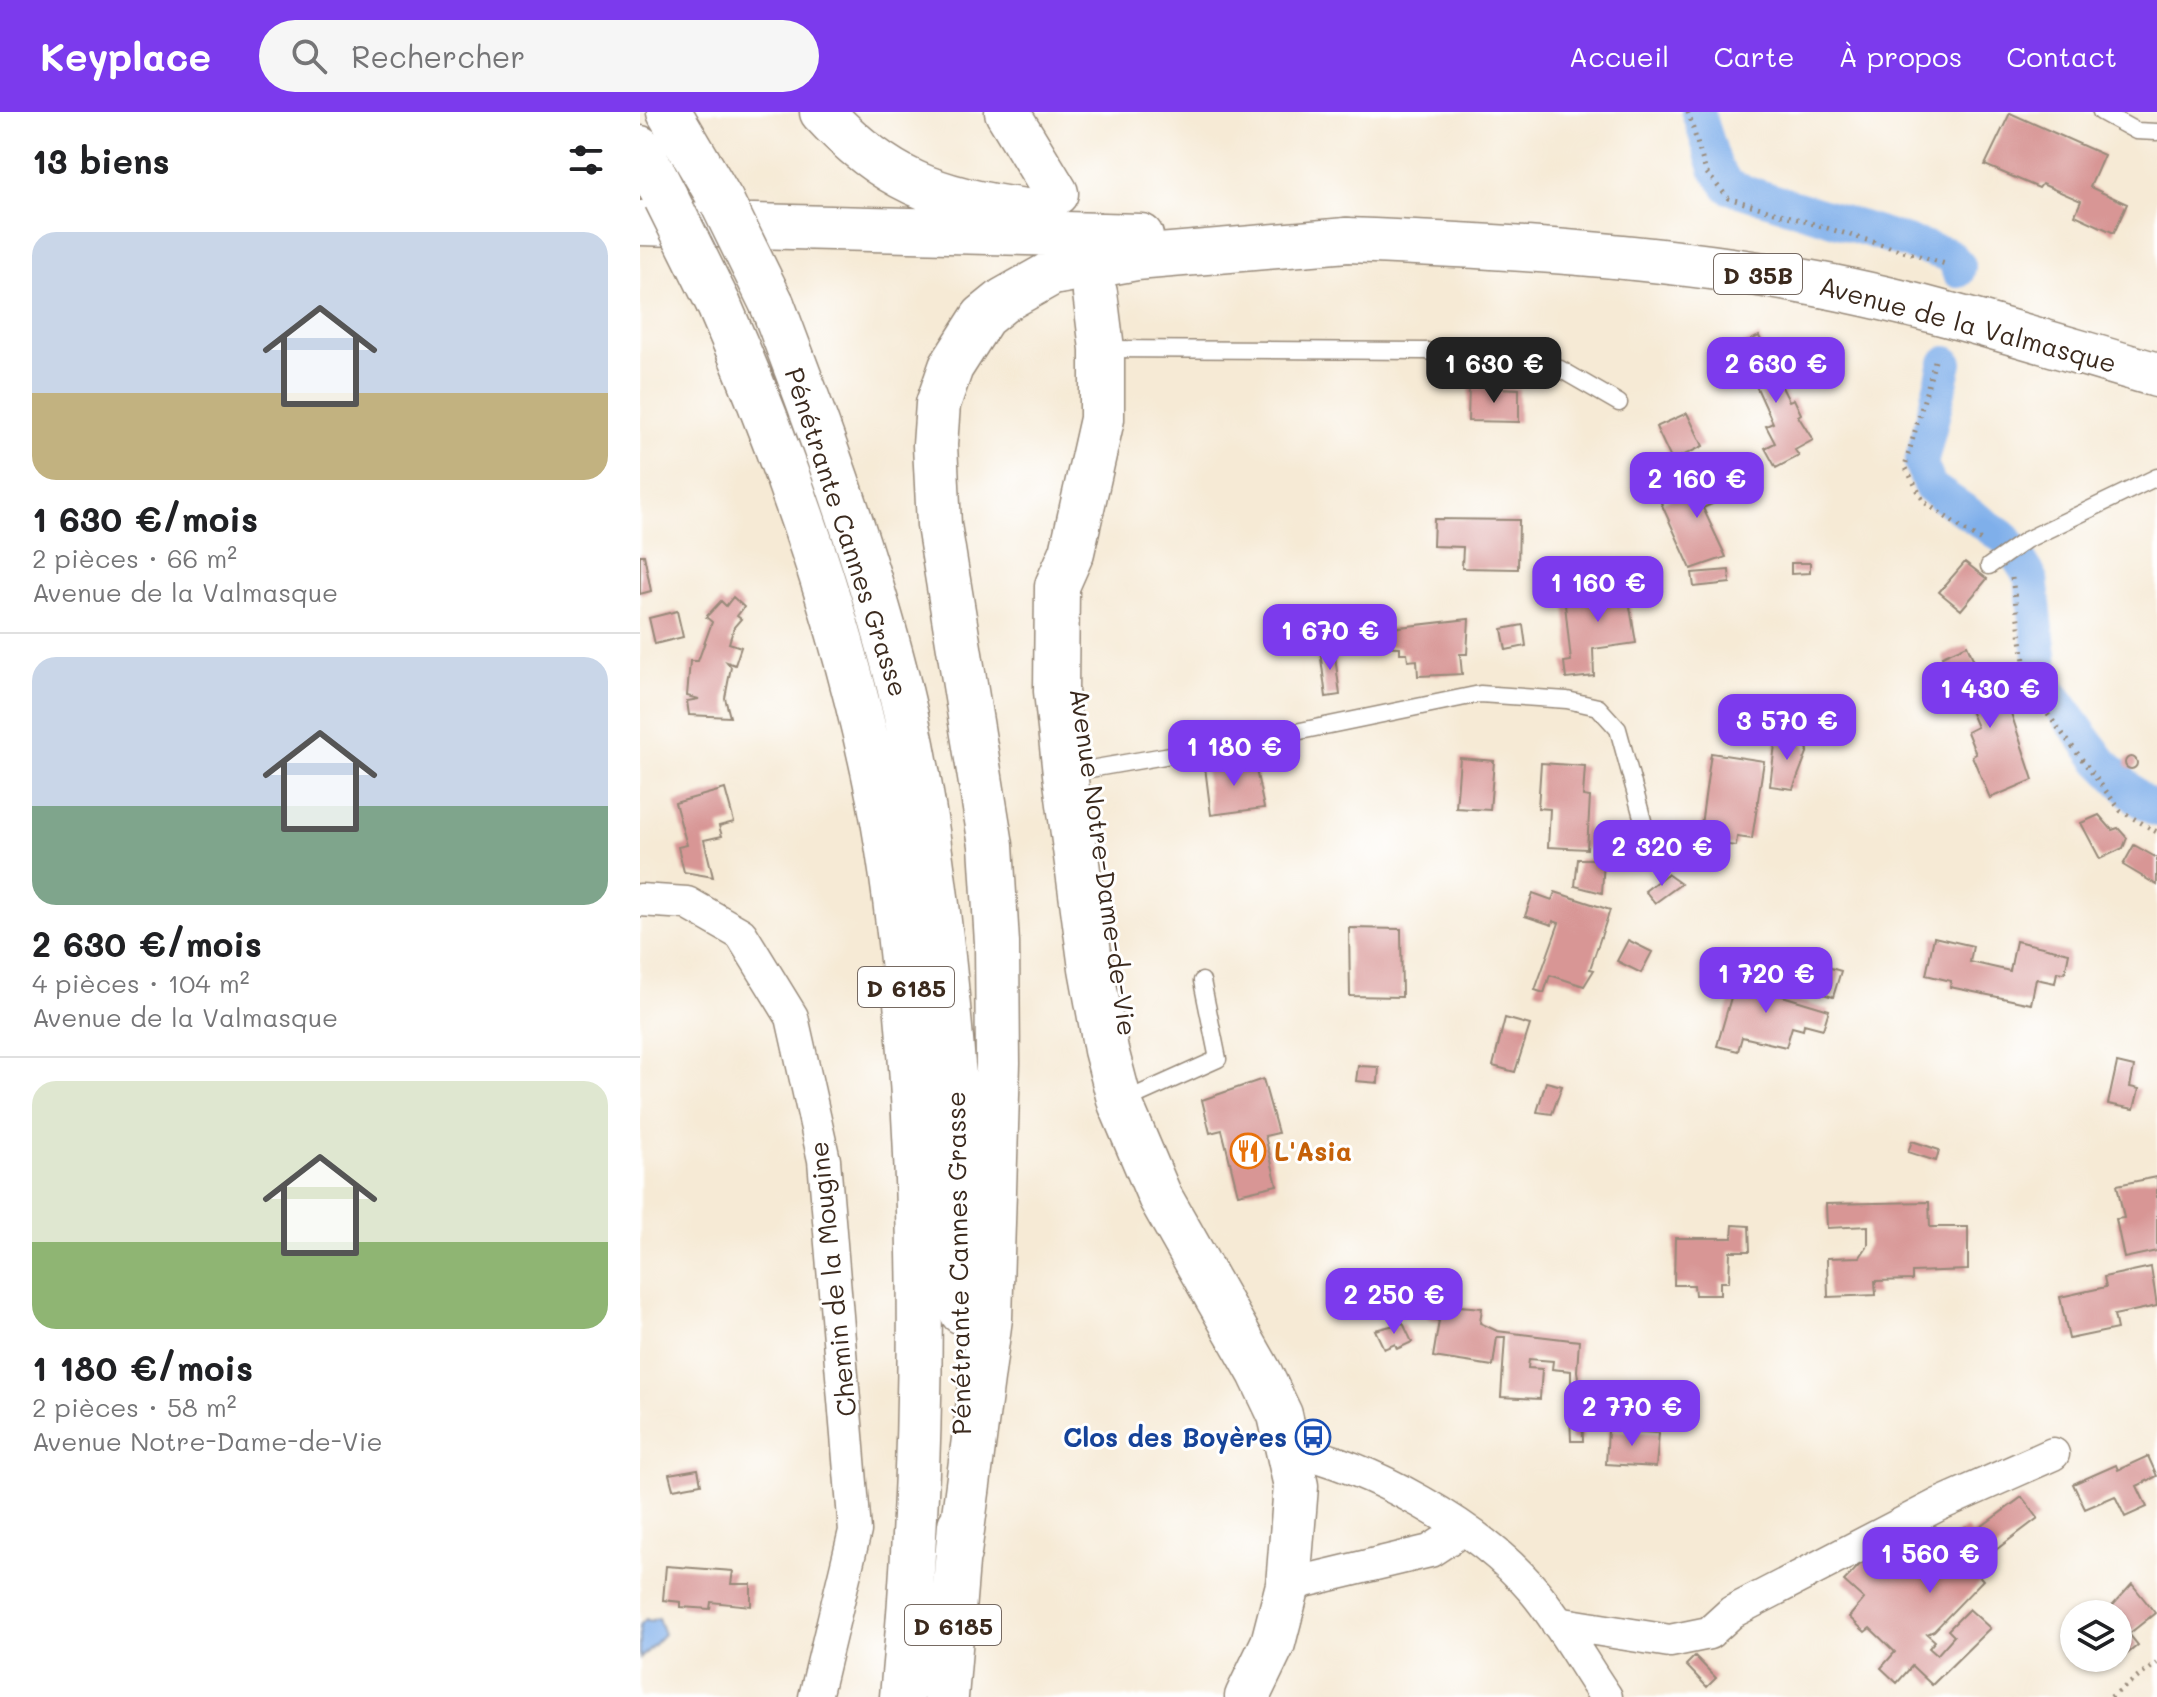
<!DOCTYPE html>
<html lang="fr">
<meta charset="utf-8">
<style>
:root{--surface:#fff;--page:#f6f6f6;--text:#202124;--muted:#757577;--line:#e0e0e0;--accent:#7c3aed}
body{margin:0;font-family:Mali,sans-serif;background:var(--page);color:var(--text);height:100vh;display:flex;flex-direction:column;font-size:30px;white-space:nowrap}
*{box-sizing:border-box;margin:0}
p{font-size:26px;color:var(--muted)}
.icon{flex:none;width:44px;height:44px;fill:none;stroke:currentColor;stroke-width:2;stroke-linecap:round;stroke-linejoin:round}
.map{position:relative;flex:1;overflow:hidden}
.drawer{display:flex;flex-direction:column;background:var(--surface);width:640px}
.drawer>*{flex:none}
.tools{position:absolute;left:1420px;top:1488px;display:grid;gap:16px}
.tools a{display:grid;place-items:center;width:72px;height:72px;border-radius:50%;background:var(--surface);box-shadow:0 2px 6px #0004;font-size:40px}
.price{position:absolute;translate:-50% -68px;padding:0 18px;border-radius:16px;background:var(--accent);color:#fff;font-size:26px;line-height:52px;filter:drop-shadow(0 2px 4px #0008)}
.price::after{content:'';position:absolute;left:50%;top:48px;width:24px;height:18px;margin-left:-12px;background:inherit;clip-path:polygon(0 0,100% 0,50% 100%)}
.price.selected{background:#222;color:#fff}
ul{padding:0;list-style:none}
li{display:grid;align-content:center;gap:16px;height:424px;padding:0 32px}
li+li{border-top:2px solid var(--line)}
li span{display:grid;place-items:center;height:248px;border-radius:24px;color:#555}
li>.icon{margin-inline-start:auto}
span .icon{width:144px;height:144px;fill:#fffc;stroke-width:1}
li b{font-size:34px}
h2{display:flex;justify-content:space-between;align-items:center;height:96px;padding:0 32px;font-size:34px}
header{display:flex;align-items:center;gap:48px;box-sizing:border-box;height:112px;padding:0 40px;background:var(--accent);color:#fff}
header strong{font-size:38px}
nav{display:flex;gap:44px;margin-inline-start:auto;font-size:28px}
.search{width:560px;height:72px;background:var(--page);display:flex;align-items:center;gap:20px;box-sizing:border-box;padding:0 28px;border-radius:44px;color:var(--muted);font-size:30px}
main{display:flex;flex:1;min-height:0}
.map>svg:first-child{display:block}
</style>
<header>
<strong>Keyplace</strong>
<div class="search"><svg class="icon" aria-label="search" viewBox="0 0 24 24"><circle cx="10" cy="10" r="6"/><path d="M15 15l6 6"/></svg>Rechercher</div>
<nav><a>Accueil</a><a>Carte</a><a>À propos</a><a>Contact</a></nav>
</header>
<main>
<section class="drawer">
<h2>13 biens<svg class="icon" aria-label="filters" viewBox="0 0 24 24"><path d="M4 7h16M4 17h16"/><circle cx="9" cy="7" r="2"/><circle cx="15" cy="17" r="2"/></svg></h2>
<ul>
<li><span style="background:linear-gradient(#c9d6e8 65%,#c2b280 0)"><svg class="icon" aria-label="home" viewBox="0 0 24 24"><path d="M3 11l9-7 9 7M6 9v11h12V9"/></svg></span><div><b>1 630 €/mois</b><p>2 pièces · 66 m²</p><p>Avenue de la Valmasque</p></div></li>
<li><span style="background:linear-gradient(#c9d6e8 60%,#7fa58c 0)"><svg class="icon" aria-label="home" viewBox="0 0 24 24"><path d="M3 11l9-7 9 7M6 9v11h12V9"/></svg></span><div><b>2 630 €/mois</b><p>4 pièces · 104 m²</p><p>Avenue de la Valmasque</p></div></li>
<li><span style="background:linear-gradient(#dfe7d0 65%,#8fb573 0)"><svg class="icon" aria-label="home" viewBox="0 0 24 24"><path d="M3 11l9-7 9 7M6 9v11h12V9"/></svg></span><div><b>1 180 €/mois</b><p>2 pièces · 58 m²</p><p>Avenue Notre-Dame-de-Vie</p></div></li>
</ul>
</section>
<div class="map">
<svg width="1517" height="1585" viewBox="0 0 1517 1585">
<rect width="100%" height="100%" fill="#fff"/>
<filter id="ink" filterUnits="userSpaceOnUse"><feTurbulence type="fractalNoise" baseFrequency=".0125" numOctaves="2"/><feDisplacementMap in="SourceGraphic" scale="16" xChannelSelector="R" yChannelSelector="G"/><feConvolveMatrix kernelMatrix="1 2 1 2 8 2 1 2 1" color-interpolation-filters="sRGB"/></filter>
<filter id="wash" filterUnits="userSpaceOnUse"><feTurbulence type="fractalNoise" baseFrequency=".006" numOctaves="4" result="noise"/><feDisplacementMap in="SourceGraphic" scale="32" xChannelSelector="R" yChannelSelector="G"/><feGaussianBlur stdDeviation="1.8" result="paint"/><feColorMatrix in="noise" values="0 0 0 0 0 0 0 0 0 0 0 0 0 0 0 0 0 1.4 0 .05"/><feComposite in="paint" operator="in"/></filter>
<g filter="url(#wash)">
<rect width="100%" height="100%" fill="#f6ead5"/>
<!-- water -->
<path fill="#7fafea" stroke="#5d6c84" stroke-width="2" d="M18,1506L24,1522L0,1547V1513L6,1507L10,1509Z"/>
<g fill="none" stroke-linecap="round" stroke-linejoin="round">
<!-- canal -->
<path stroke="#7fafea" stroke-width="34" d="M1058,0L1076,56L1089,75L1309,143L1319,154L1318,159
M1306,251L1281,352L1290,375L1366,427L1391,466L1403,570L1460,648L1499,687L1517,698"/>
</g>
<g id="blocks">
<!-- building -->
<path fill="#d89695" d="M1370,1L1464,43L1450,75L1487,92L1474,121L1435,103L1441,89L1402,72L1399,76L1345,53Z
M1119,224L1141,273L1149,289L1154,287L1161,302L1158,304L1173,328L1155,338L1159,344L1136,356L1125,336L1135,331L1126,314L1133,311L1098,234Z
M829,275L879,277V310L828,309Z
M1047,301L1063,334L1032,349L1016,315Z
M1078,359L1090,384L1063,396L1086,445L1051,457L1021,391L1054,376L1051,371Z
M794,407L879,408L878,457L822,456L823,435L793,434Z
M0,443H4L11,479L0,482Z
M1325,450L1347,467L1321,498L1299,480Z
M1151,451H1170V461L1151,462Z
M1089,458L1090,471L1054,475L1052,461Z
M1001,469L1004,487L989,489L996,531L953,537L954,564L926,567L924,550L931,549L924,483Z
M93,485L104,495L97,504L101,507L94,515L89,531L101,535L95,553L87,550L91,555L85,586L90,605L49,603L47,589L59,587L47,584L50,549H58L72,510L66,505L81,489L86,494Z
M37,499L43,525L15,532L9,506Z
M829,507L827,542H820L822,562L778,564L777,548L768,549L767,541H760V535L735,534L734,518Z
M883,513L886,534L866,538L862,517Z
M1327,533L1356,600L1369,595L1393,668L1350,686L1332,644L1336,642L1327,620L1337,615L1323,582L1330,578L1325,566L1314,572L1302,544Z
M694,536L700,583L686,585L680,538Z
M1136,624L1161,628L1168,638L1153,677L1130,674Z
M1071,641L1124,649L1112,727L1097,725L1096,734L1080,732L1081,723L1060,720Z
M1485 651a6 6 0 1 1 12 0a6 6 0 1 1-12 0Z
M820,646L854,649L850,698L816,696Z
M614,648L624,696L571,703L565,655Z
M901,651L945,654L943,684L950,685L947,737L908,735L910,697L898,696Z
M85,677L94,710L79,714L82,724L64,728L73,765L44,760L38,735L47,733L35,691Z
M1459,703L1472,718L1478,716L1487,726L1483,736L1460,747L1441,711Z
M1494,733L1517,746V773L1483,753Z
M938,747H964L962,781L935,774Z
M1027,762L1041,772L1015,791L1005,779Z
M915,780L970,798L950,857L954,858L944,874L910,863L904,881L895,878L919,811L913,809L912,813L885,804L893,781L912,788Z
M709,816L761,817L762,885L710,884Z
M1294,825L1333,834L1330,850L1370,859L1376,829L1429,841L1425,861L1417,860L1415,871L1396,867L1391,892L1310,875L1311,869L1286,863Z
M988,828L1012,840L1001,861L977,849Z
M1173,851L1201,859L1193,885L1166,877Z
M1113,863L1139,872L1136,882L1189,898L1183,917L1164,912L1163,918L1152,915L1146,935L1102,925L1098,939L1077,934L1094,875L1098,877L1103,867Z
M865,906L890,913L875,960L853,954Z
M1477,951L1494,955L1490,975L1499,977L1494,997L1468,992Z
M718,954L739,955L738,971L716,969Z
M623,967L638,1021L625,1024L637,1073L598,1082L582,1018L570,1021L562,988Z
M906,970L922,974L912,1002L897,1000Z
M1272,1029L1299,1038L1296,1049L1268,1040Z
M1517,1065V1139L1484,1146L1476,1107L1484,1106L1477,1073Z
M1289,1090L1290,1115H1328V1158L1272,1160V1168L1235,1169L1236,1183L1188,1185L1187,1146L1220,1145L1228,1133V1114L1187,1116L1186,1092Z
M1093,1113L1109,1114L1110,1139H1090L1089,1170H1080V1183H1055L1054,1173H1034L1035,1126H1092Z
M1511,1155L1517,1194L1474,1203L1477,1217L1429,1227L1420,1185L1466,1175L1464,1165Z
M795,1192L842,1196L840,1211L857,1219L939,1229L937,1259L940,1279H931V1259L912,1257L913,1249L889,1247L888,1256L902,1257L900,1287L861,1285L865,1225H857L853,1254L793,1245L799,1209L787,1207L789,1194Z
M763,1211L772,1230L757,1237L755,1232L744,1237L735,1218Z
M930,1302H942L943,1329H931Z
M968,1318L1019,1321L1016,1355L966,1352Z
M1508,1344L1517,1364L1497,1374L1507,1395L1485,1405L1475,1384L1445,1397L1433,1372L1476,1353L1478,1358Z
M58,1357L61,1372L33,1377L29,1362Z
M1382,1385L1398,1406L1332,1456L1343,1468L1294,1519L1287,1522L1295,1529L1289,1536L1297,1543L1314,1524L1308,1518L1329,1497L1350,1516L1292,1573L1272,1554L1257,1571L1241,1556L1255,1540L1230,1516L1225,1520L1209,1505L1224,1487L1204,1469L1234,1438L1243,1436L1258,1449L1278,1432L1293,1447L1305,1431L1326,1415L1331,1422Z
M26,1454L93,1459L91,1472H111V1494L71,1490L70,1497L41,1495V1490L23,1488Z
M1492,1472L1515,1501L1489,1522L1498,1533L1481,1547L1478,1502H1465Z
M1055,1544L1076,1566L1067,1575L1046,1553Z"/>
</g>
</g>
<g filter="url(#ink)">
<use href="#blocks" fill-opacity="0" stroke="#988a7a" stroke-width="2"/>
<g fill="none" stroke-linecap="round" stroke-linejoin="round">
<!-- service casing -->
<g stroke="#988a7a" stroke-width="19">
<path id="service" d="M1461,0L1496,19L1517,20
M463,237L786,239L920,257L979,291
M1349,454L1386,428L1517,365
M427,661L617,628L840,582L927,588L958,595L978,617L1008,727
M482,990L578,947L562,869"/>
</g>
<!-- minor casing -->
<g stroke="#988a7a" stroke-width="35">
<path id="minor" d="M0,788L47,791L101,822L152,905L184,1048L215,1419L175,1585
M648,1337C730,1354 839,1414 894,1479C921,1511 942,1550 966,1585
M648,1473L790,1439L822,1418
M917,1511L1030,1529L1069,1521L1092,1500L1298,1393L1413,1342"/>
</g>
<!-- secondary casing -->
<g stroke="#988a7a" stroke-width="47">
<path id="secondary" d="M367,0L416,81
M455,181L462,237V307L432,440L417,474L416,579L425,662L451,856L466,938L480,991L520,1085L620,1261L640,1303L656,1374L648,1473L633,1531L607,1585"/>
</g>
<!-- primary casing -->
<g stroke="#988a7a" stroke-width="47">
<path id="primary" d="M707,128C859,134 1010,142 1160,169C1281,190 1399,229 1517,263"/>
</g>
<!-- trunk casing -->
<g stroke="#988a7a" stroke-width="47">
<path id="trunk" d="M29,0L82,90
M182,0C243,67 297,88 386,99
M0,36L26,86
M0,111L501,124
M78,191C148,351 205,516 239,687C258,785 267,886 273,985C285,1186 281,1385 262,1585
M132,192C176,308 220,426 252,547C277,638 290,733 301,826C315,951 323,1075 322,1200
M319,1441L350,1206L358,951L357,831L351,733L299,413L295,333L298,292L311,255L343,205L364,188L412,161L496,146L707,128
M306,1585L320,1413"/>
</g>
<!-- path -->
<path stroke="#988a7a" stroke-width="5" stroke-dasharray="2 6" stroke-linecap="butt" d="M1048,0L1066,60L1088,86L1309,153
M1295,249L1265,354L1284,390L1344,431
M1372,466L1388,576L1481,699L1517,720
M1471,1585L1517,1551"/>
<!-- service -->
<use href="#service" stroke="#fff" stroke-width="16"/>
<!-- minor -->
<use href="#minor" stroke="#fff" stroke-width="32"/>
<!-- secondary -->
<use href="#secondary" stroke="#fff" stroke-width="44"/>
<!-- primary -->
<use href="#primary" stroke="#fff" stroke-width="44"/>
<!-- trunk -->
<use href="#trunk" stroke="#fff" stroke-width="44"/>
<!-- trunk-bridge casing -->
<g stroke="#988a7a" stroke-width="47" stroke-linecap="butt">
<path id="trunk-bridge" d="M26,86L78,191
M82,90L132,192"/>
</g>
<!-- trunk-bridge -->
<use href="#trunk-bridge" stroke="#fff" stroke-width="44"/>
</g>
</g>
<!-- icons -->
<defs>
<g id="restaurant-ring" transform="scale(1.8)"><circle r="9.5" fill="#fff" stroke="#e8710a" stroke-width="1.5"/><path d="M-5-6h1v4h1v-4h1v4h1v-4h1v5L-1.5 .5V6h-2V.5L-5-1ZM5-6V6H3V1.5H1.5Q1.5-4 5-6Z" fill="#e8710a"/></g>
<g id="bus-ring" transform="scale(1.8)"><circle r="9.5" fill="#fff" stroke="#1a4fb4" stroke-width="1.5"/><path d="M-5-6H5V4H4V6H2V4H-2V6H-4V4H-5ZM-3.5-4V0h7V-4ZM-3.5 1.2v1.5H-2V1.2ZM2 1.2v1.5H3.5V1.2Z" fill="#1a4fb4"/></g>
</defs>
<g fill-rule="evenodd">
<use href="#restaurant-ring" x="608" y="1039"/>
<use href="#bus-ring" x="673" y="1325"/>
</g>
<g text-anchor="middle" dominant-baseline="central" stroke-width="6" stroke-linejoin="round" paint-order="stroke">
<!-- shield labels -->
<g fill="#fff" stroke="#766a62" stroke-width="2">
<rect x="1074" y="142" width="88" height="40" rx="6"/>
<rect x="218" y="855" width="96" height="40" rx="6"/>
<rect x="265" y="1493" width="96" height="40" rx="6"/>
</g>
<g font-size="24" font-weight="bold" fill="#3b2a1e">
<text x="1118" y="162">D 35B</text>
<text x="266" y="875">D 6185</text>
<text x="313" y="1513">D 6185</text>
</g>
<!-- street labels -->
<g font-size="26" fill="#3b2a1e" stroke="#fff">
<text transform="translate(1328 212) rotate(15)">Avenue de la Valmasque</text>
<text transform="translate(207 420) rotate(72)">Pénétrante Cannes Grasse</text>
<text transform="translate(464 750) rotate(82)">Avenue Notre-Dame-de-Vie</text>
<text transform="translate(318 1151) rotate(-91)">Pénétrante Cannes Grasse</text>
<text transform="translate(192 1167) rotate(-96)">Chemin de la Mougine</text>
</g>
<!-- food labels -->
<g font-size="26" font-weight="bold" fill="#c56008" stroke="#fff" text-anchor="start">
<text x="634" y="1039">L'Asia</text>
</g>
<!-- transit labels -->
<g font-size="26" font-weight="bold" fill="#164399" stroke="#fff" text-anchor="end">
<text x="647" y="1325">Clos des Boyères</text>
</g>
</g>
</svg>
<div class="tools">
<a><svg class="icon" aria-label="layers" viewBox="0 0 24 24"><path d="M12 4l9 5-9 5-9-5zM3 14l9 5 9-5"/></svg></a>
</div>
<b class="price selected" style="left:854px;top:293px">1 630 €</b>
<b class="price" style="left:1136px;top:293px">2 630 €</b>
<b class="price" style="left:1057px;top:408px">2 160 €</b>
<b class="price" style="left:958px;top:512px">1 160 €</b>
<b class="price" style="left:690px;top:560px">1 670 €</b>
<b class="price" style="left:1350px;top:618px">1 430 €</b>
<b class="price" style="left:1147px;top:650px">3 570 €</b>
<b class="price" style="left:594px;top:676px">1 180 €</b>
<b class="price" style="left:1022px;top:776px">2 320 €</b>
<b class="price" style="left:1126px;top:903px">1 720 €</b>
<b class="price" style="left:754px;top:1224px">2 250 €</b>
<b class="price" style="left:992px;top:1336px">2 770 €</b>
<b class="price" style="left:1290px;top:1483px">1 560 €</b>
</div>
</main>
